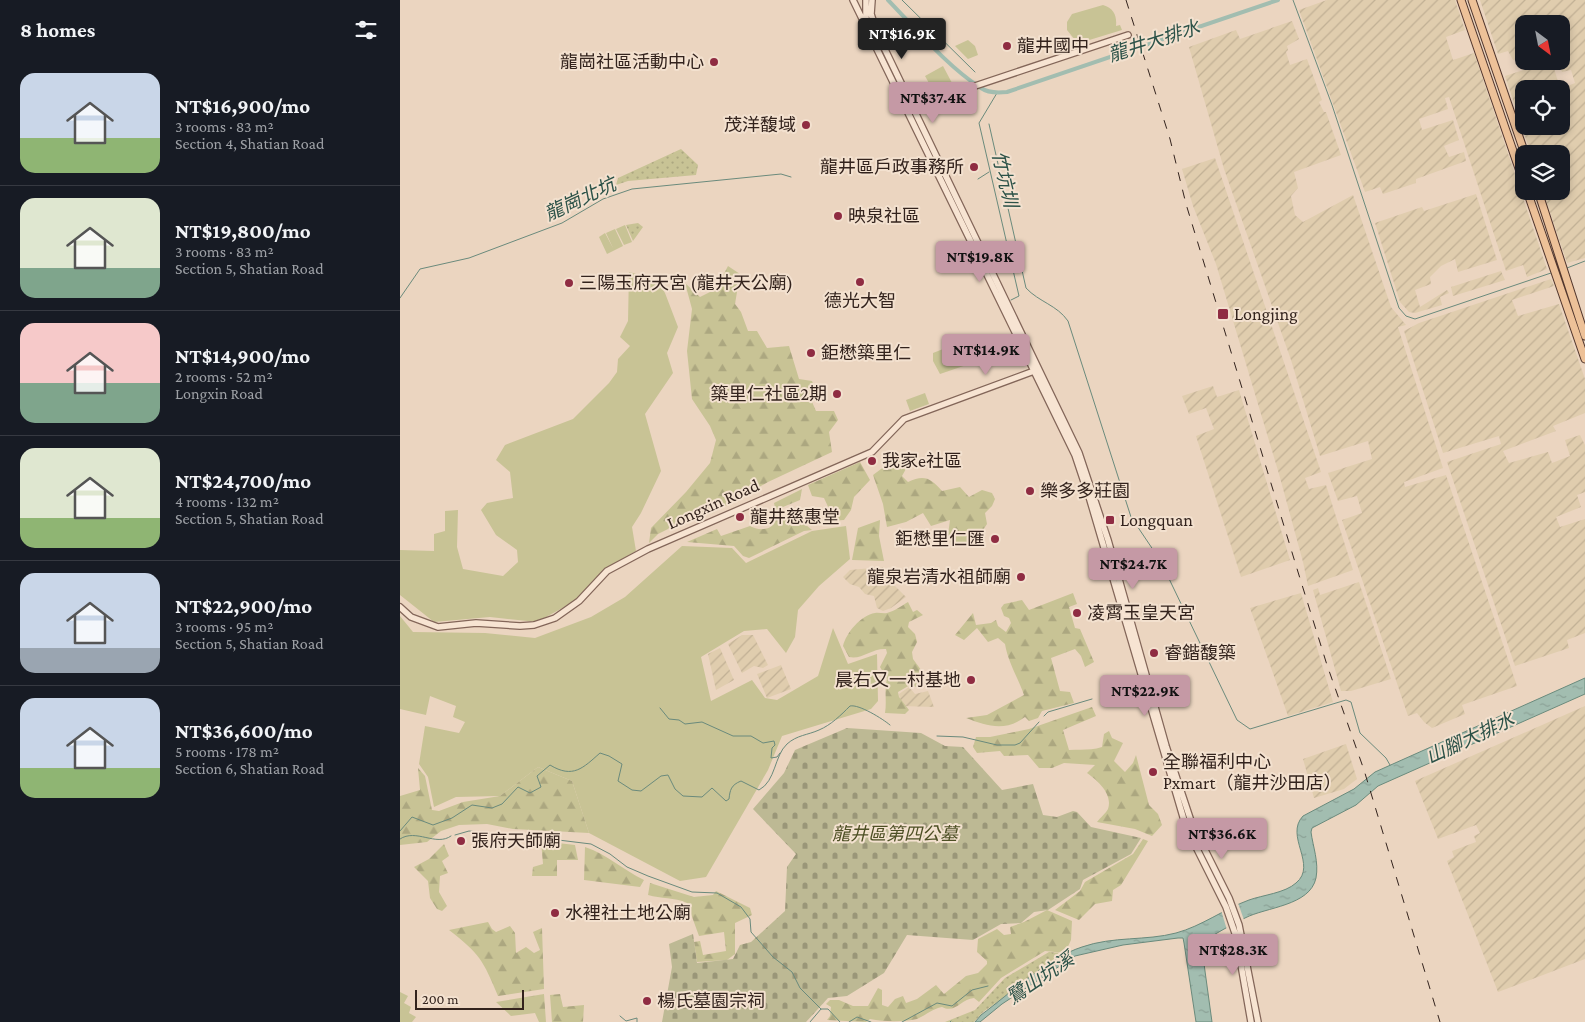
<!DOCTYPE html>
<meta charset="utf-8">
<style>
:root{--surface:#171b24;--page:#20242c;--text:#f1f3f6;--muted:#9ea1a6;--line:#363941;--accent:#c599a5}
body{margin:0;font-family:"Crimson Pro","Noto Sans TC",serif;background:var(--page);color:var(--text);height:100vh;display:flex;flex-direction:column;font-size:19px;white-space:nowrap}
*{box-sizing:border-box;margin:0}
p{font-size:16px;color:var(--muted)}
.icon{flex:none;width:28px;height:28px;fill:none;stroke:currentColor;stroke-width:2;stroke-linecap:round;stroke-linejoin:round}
.map{position:relative;flex:1;overflow:hidden}
.drawer{display:flex;flex-direction:column;background:var(--surface);width:400px}
.drawer>*{flex:none}
.needle{width:32px;rotate:148deg}
.buttons{position:absolute;left:1115px;top:15px;display:grid;gap:10px}
.buttons a{display:grid;place-items:center;width:55px;height:55px;border-radius:10px;background:var(--surface);box-shadow:0 2px 8px #0003;font-size:25px}
.scale{position:absolute;left:15px;bottom:12px;width:109px;box-sizing:border-box;padding-left:5px;border:2px solid #33231d;border-top:0;font-size:14px;line-height:18px;white-space:nowrap;color:#33231d;-webkit-text-stroke:4px #f3e1cf;paint-order:stroke}
.price{position:absolute;translate:-50% -42px;padding:0 11px;border-radius:5px;background:var(--accent);color:#111;font-size:16px;line-height:32px;filter:drop-shadow(0 1px 2px #0008)}
.price::after{content:'';position:absolute;left:50%;top:30px;width:15px;height:11px;margin-left:-8px;background:inherit;clip-path:polygon(0 0,100% 0,50% 100%)}
.price.selected{background:#222;color:#fff}
ul{padding:0;list-style:none}
li{display:flex;align-items:center;gap:15px;height:125px;padding:0 20px}
li+li{border-top:1px solid var(--line)}
li span{display:grid;place-items:center;flex:none;width:140px;height:100px;border-radius:15px;color:#555}
li>.icon{margin-inline-start:auto}
span .icon{width:60px;height:60px;fill:#fffc;stroke-width:1}
li b{font-size:21px}
h2{display:flex;justify-content:space-between;align-items:center;height:60px;padding:0 20px;font-size:21px}
main{display:flex;flex:1;min-height:0}
.map>svg:first-child{display:block}
</style>
<main>
<section class="drawer">
<h2>8 homes<svg class="icon" aria-label="filters" viewBox="0 0 24 24"><path d="M4 7h16M4 17h16"/><circle cx="9" cy="7" r="2"/><circle cx="15" cy="17" r="2"/></svg></h2>
<ul>
<li><span style="background:linear-gradient(#c9d6e8 65%,#8fb573 0)"><svg class="icon" aria-label="home" viewBox="0 0 24 24"><path d="M3 11l9-7 9 7M6 9v11h12V9"/></svg></span><div><b>NT$16,900/mo</b><p>3 rooms · 83 m²</p><p>Section 4, Shatian Road</p></div></li>
<li><span style="background:linear-gradient(#dfe7d0 70%,#7fa58c 0)"><svg class="icon" aria-label="home" viewBox="0 0 24 24"><path d="M3 11l9-7 9 7M6 9v11h12V9"/></svg></span><div><b>NT$19,800/mo</b><p>3 rooms · 83 m²</p><p>Section 5, Shatian Road</p></div></li>
<li><span style="background:linear-gradient(#f6c9c9 60%,#7fa58c 0)"><svg class="icon" aria-label="home" viewBox="0 0 24 24"><path d="M3 11l9-7 9 7M6 9v11h12V9"/></svg></span><div><b>NT$14,900/mo</b><p>2 rooms · 52 m²</p><p>Longxin Road</p></div></li>
<li><span style="background:linear-gradient(#dfe7d0 70%,#8fb573 0)"><svg class="icon" aria-label="home" viewBox="0 0 24 24"><path d="M3 11l9-7 9 7M6 9v11h12V9"/></svg></span><div><b>NT$24,700/mo</b><p>4 rooms · 132 m²</p><p>Section 5, Shatian Road</p></div></li>
<li><span style="background:linear-gradient(#c9d6e8 75%,#9aa5b1 0)"><svg class="icon" aria-label="home" viewBox="0 0 24 24"><path d="M3 11l9-7 9 7M6 9v11h12V9"/></svg></span><div><b>NT$22,900/mo</b><p>3 rooms · 95 m²</p><p>Section 5, Shatian Road</p></div></li>
<li><span style="background:linear-gradient(#c9d6e8 70%,#8fb573 0)"><svg class="icon" aria-label="home" viewBox="0 0 24 24"><path d="M3 11l9-7 9 7M6 9v11h12V9"/></svg></span><div><b>NT$36,600/mo</b><p>5 rooms · 178 m²</p><p>Section 6, Shatian Road</p></div></li>
</ul>
</section>
<div class="map">
<svg width="1185" height="1022" viewBox="0 0 1185 1022">
<defs>
<pattern id="farmland-furrows" width="10" height="10" patternUnits="userSpaceOnUse" patternTransform="scale(1.25)"><rect width="10" height="10" fill="#e0cdae"/><path d="M-1 1l2-2M0 10L10 0M9 11l2-2" fill="none" stroke="#c1b095"/></pattern>
<pattern id="forest-firs" width="22" height="20" patternUnits="userSpaceOnUse" patternTransform="scale(1.25)"><rect width="22" height="20" fill="#c8c395"/><path d="M5 1l3.5 6h-7zM16 11l3.5 6h-7z" fill="#aca780"/></pattern>
<pattern id="cemetery-stones" width="16" height="16" patternUnits="userSpaceOnUse" patternTransform="scale(1.25)"><rect width="16" height="16" fill="#bdb994"/><path d="M2 7V4a2 2 0 0 1 4 0v3zM10 15v-3a2 2 0 0 1 4 0v3z" fill="#9a9678"/></pattern>
<pattern id="park-dots" width="8" height="8" patternUnits="userSpaceOnUse" patternTransform="scale(1.25)"><rect width="8" height="8" fill="#c8c395"/><path d="M2 2h.1M6 6h.1" fill="none" stroke="#aca780" stroke-width="1.8" stroke-linecap="round"/></pattern>
<pattern id="water-ripples" width="26" height="14" patternUnits="userSpaceOnUse" patternTransform="scale(1.25)"><rect width="26" height="14" fill="#a2bdb0"/><path d="M2 4q2-2 4 0t4 0M15 11q2-2 4 0t4 0" fill="none" stroke="#8ca297"/></pattern>
</defs>
<rect width="100%" height="100%" fill="#ebd5c0"/>
<!-- farmland -->
<path fill="url(#farmland-furrows)" fill-rule="evenodd" d="M927,0H1055L1065,30L1046,37L1053,60L1074,53L1147,269L1127,277L1123,265L1106,271L1049,97L1045,98L1048,109L1019,119L1022,130L1053,120L1059,140L1044,146L1049,157L1064,152L1066,161L1016,179V183L983,194L980,187L965,192L899,10Z
M1080,0H1185V258L1167,263L1143,191H1161V154H1131L1105,76L1152,61L1160,89L1175,83L1171,70L1162,72L1157,61H1161V24H1124V56L1113,60L1108,51L1098,54ZM1124,89H1161V126H1124Z
M892,21L899,39L887,46L888,50L886,52L890,65L907,59L922,100L919,102L924,112H926L941,155L894,172L898,188L891,196L895,215L903,222L953,195L991,307L1006,325L998,327L1043,468L1004,482L1005,487L1046,475L1117,686L1062,705L1065,714L1032,728L1024,722L1017,713L1008,716L942,520L962,513L957,496L938,501L928,473L972,459L968,441L920,456L891,360L824,169L789,47L836,30L840,39Z
M815,158L921,472L905,478L909,489L926,485L953,570L908,586L903,562L879,474L816,264L793,206L782,169Z
M1076,194L1097,260L1058,272L1055,259L1041,266L1030,277L1031,284L1015,290L1020,307L1047,290L1049,293L1040,297L1042,305L1015,313L1009,312L1000,302L975,223L1022,207L1024,211Z
M1101,271L1105,280L1053,296L1051,287Z
M1151,279L1154,286L1112,300L1118,316L1159,304L1185,379V413L1153,426L1156,431L1103,451L1109,463L1148,452L1152,463L1170,456L1165,440L1180,435L1185,445V492L1177,495L1181,507L1156,517L1160,527L1185,519V633L1167,640L1169,648L1115,666L1047,462L1101,444L1099,436L1043,453L1004,331L1019,323Z
M813,386L817,397L839,390L890,560L841,577L796,436L814,429L806,408L789,414L782,396Z
M483,567L489,580L506,597L491,608L483,611L477,608L474,596L465,594L459,587L450,584L443,577L450,570Z
M959,582L991,679L951,691H941L913,590L918,588L920,595Z
M901,593L933,702L888,716L850,608Z
M342,635H353L368,665L363,668L354,666L342,673L328,644Z
M320,648L334,680L316,690L308,654Z
M381,665L391,689L367,698L357,674Z
M509,687L515,694L528,691L534,707L501,706L499,694Z
M1185,706V959L1098,992L1047,861L1054,857L1052,851L1076,842L1074,836L1080,833L1076,825L1038,839L1015,781Z
M946,744L957,779L944,789L914,798L903,759Z"/>
<!-- green -->
<path fill="#c8c395" d="M703,5C714,8 717,16 716,26L720,25L722,30L673,45L672,41L675,40L667,30V22L672,14Z
M568,40L575,46L578,55L568,59L555,46Z
M543,66L552,83L534,92L525,76Z
M225,225L232,242L224,245L216,229Z
M215,229L223,246L207,254L199,237L205,233L213,248L206,233Z
M229,272L244,276L254,274L265,293L278,327L267,353L273,373L245,414L261,471L241,513L232,527L236,551L205,569L175,601L137,622L90,617L34,622L0,595V550L34,551V534L45,531V511L58,510L57,547L63,569L103,576L118,562L117,550L96,535L81,510L87,503L113,498L110,472L96,460L105,445L173,419L209,383L217,372L218,359L230,346L220,337L228,321Z
M571,338L580,343L582,356L586,354L583,345L595,341L601,357L588,361L587,358L540,374L533,361V353Z
M525,393L529,404L510,411L506,400Z
M446,526L450,559L419,586L398,610L395,637L386,653L367,629L344,631L301,657L311,701L352,680L365,698L377,700L418,676L433,628L448,664L477,654L478,701L471,709L382,736L368,770L306,877L280,881L189,833L172,781L138,767L100,796L56,797L34,807L28,777L19,764L25,726L59,733L65,722L53,717L56,706L30,696L26,715L0,709V616L13,632L85,633L135,638L191,617L225,597L282,546L332,548L346,563L412,531Z
M0,992L8,996L4,1003L11,1007L9,1013L16,1017L12,1022H0Z"/>
<!-- forest -->
<path fill="url(#forest-firs)" d="M328,266L340,274L335,304L341,312L348,331H357L367,348L389,346L399,379L412,381L416,391L409,395L416,411H434L438,420L429,432L432,452L368,482L313,513L278,524L258,534L249,543L251,528L286,492L310,463L316,440L310,426L292,399L287,351L292,309L285,283L300,297L316,289Z
M494,453L503,458L507,467L502,476L508,482C524,474 531,478 542,491L560,487L569,497L582,490L592,493L595,499L592,506L585,513L587,524L579,536V547L565,542L552,545L548,535L550,520L531,526L523,513L506,522L487,527L483,504L473,475L493,460Z
M460,462L470,480L454,497L451,510L444,520L429,521L427,517L430,511L424,498L412,496L408,485Z
M402,489L400,500L383,507V520H400L412,530L404,531L349,558L343,556L334,546L287,542L317,529L321,536L350,526C357,530 368,531 374,524L372,516L376,512L374,503Z
M480,520L479,536L484,561L452,560L458,528Z
M673,593L677,604L669,607L675,628L680,629L694,662L685,667L681,656L675,649L651,658L660,691L670,692L674,703L642,711L638,718L629,721L625,717C605,732 587,726 566,718L587,715L624,695C618,678 608,662 605,644L598,638L588,642L577,628L564,640L555,635L573,613L576,625L591,623L596,620L598,626L606,632L611,623L609,618L604,616L601,608L604,604L622,600L629,610Z
M508,602L513,612L517,610L523,615L509,622L508,627L515,634L517,642L512,652L513,659L527,678L526,683L520,688L510,685L498,692L499,697L509,710L505,714L485,713C487,701 484,691 487,679L480,667L487,653L486,649C472,648 462,660 449,657L443,646C446,633 461,615 475,613C479,612 483,614 487,613C495,611 501,606 508,602Z
M692,707L696,716L663,730L669,750C681,749 691,751 702,747L704,734L709,731L712,738L723,743L714,761L725,772L733,763L736,755L749,805L758,814L762,825L752,836L735,829L697,822C700,818 706,813 708,809C713,794 698,781 687,773L695,765L664,763L652,768H639L628,755L604,756L600,751L577,753L573,747L576,737H590L629,729Z
M138,767L172,781L189,833L113,829L87,824L59,825L41,831L27,842L0,845V796L20,790L18,768L25,776L32,810L39,811L63,802L100,796Z
M743,839L748,841L721,885L713,890L712,901L695,904L679,920L655,910L680,891L685,882L733,854Z
M141,841L175,845L178,860H157V876H132L133,867L143,864Z
M44,844L49,856L42,861L48,873L40,876L39,892L47,906L42,911L37,909L30,898L28,881L14,867L29,859Z
M185,847C207,854 223,870 244,880L240,887L184,880Z
M250,883L294,897L313,895L316,891L350,908L352,915L335,923V954L327,960L297,962L294,942L300,941L303,955L326,951L324,932L299,936L287,903C274,897 261,899 248,895Z
M647,910L672,921L671,940L665,953L645,951L601,978L579,1002L574,998C561,999 555,1014 542,1007C532,1009 526,1015 517,1019C503,1022 485,1022 470,1019L466,1022L427,1020L430,1016L431,1007L426,1004L430,1000H439L453,1006H468L478,988L482,990V1005L488,1007L495,999L503,996L506,1003L517,999L536,985L544,994L566,976L578,973L587,964V961L577,952L578,939L597,929L604,935L611,934L610,927L624,922Z
M88,922L92,929L96,932L110,926L115,933L116,953L126,947L134,953L140,950L133,932L142,928L144,989L98,996C83,960 80,954 49,930Z
M144,994L146,1022H139L135,1013L111,1016L96,1002Z
M160,994L163,1007L184,1005L183,1022H152L150,995Z"/>
<!-- cemetery -->
<path fill="url(#cemetery-stones)" d="M447,728L521,733L545,746L563,747L602,790L633,784L643,815L657,817L673,811L677,812L691,827L741,838L731,854L683,880L680,889L648,910L634,912L621,923L601,924L573,940L507,935L484,973L447,996L428,998L406,1022H262L272,967L269,944L293,934L297,963L333,959L340,945L351,942L385,911L387,867L396,854L353,809L384,773L395,750Z"/>
<!-- park -->
<path fill="url(#park-dots)" d="M281,149L298,165L296,175L228,181L216,185L218,178Z
M238,223L243,227L233,241L226,225Z
M649,952L661,953L659,958L583,1012L574,1022H545L575,1010L605,978Z"/>
<!-- water -->
<path fill="url(#water-ripples)" stroke="#6a8a7c" d="M1185,678V694L978,786L956,805L912,828L911,832C913,847 919,862 916,878C910,906 866,907 845,918C830,925 816,934 801,942L812,1022H796L784,943L783,938H778L723,945L675,956L602,1004L580,1022H575L581,1015C609,994 650,957 682,947C713,936 746,941 776,933C802,926 824,909 849,900C863,895 885,893 896,883C918,865 884,836 903,816L954,789L975,772Z"/>
<!-- pier -->
<path fill="#ebd5c0" d="M838,903L844,920L827,930L821,910Z"/>
<g fill="none" stroke-linecap="round" stroke-linejoin="round">
<!-- stream -->
<path stroke="#6a8a7c" stroke-width="1" d="M502,0L575,72
M893,0L932,105L999,308L1006,316L1015,319L1151,273
M597,93L579,123L619,296L611,300
M589,124L626,288C639,302 657,305 668,321L731,517L760,560L837,720L850,729L946,700L951,702L960,733L986,758L990,765
M578,179L589,172
M1167,268L1185,261
M0,298L20,269L69,258L162,223L203,199L232,189L381,174L391,177
M260,708L269,719L279,720L285,724L302,722L333,736H351L363,743L374,741L375,745L372,748L371,758L377,757L380,753
M644,716L648,712L692,699
M537,736L563,737L597,745H615L620,743L639,722
M0,831L12,817L33,825L52,818L72,805L92,808L102,804L118,787L130,793L141,787L137,776L150,765C173,779 183,768 200,753L209,756L222,764L218,781L232,790L241,791L261,776L268,775L275,789L283,796L302,797L312,788L326,801L329,799C330,790 331,785 341,781L359,790C376,781 374,756 387,744C397,735 408,735 419,730C431,725 441,715 450,706C459,704 483,719 490,725
M55,835L69,831L96,834L104,838H142L191,844L210,854L227,867L248,876L292,892L317,893L341,907L350,919L351,932L373,957L392,972L400,988L421,1009
M0,839C16,828 36,847 51,836
M220,1016L226,1021L237,1018V1022
M410,1022L421,1009H428L440,1022
M449,1022L457,1017L471,1022
M502,1022L537,1003L552,1006L572,990L588,986
M550,1022L551,1021"/>
<!-- canal -->
<path stroke="#a2bdb0" stroke-width="4" d="M488,0C516,29 548,67 581,88C588,93 598,93 607,92L878,0"/>
<!-- tertiary casing -->
<g stroke="#836659" stroke-width="8">
<path id="tertiary" d="M453,0L675,455L690,500L786,827L826,907L836,936L851,1022
M472,0L471,14L478,35L679,453L708,540L766,746L792,824L829,898L839,925L858,1022
M466,20V0
M512,107L728,35
M0,607L11,617L38,627L76,623L120,626L134,625L155,618L179,601L207,571L248,549L472,452L504,419L634,371"/>
</g>
<!-- primary casing -->
<g stroke="#51362d" stroke-width="9">
<path id="primary" d="M1061,0L1124,183
M1072,0L1125,154
M1127,191L1185,359
M1138,191L1185,336"/>
</g>
<!-- tertiary -->
<use href="#tertiary" stroke="#f7e4d2" stroke-width="5.5"/>
<!-- primary -->
<use href="#primary" stroke="#edc198" stroke-width="7"/>
<!-- rail -->
<path stroke="#33231d" stroke-width="1" stroke-dasharray="9 9" stroke-linecap="butt" d="M726,0L770,139L786,204L898,572L927,665L964,770L1040,1022"/>
</g>
<!-- markers -->
<g fill="#8f2c42" stroke="#f3e1cf" stroke-width="2">
<circle cx="607" cy="46" r="5"/>
<circle cx="314" cy="62" r="5"/>
<circle cx="406" cy="125" r="5"/>
<circle cx="574" cy="167" r="5"/>
<circle cx="438" cy="216" r="5"/>
<circle cx="460" cy="282" r="5"/>
<circle cx="169" cy="283" r="5"/>
<rect x="817" y="308" width="12" height="12" rx="2.5"/>
<circle cx="411" cy="353" r="5"/>
<circle cx="437" cy="394" r="5"/>
<circle cx="472" cy="461" r="5"/>
<circle cx="630" cy="491" r="5"/>
<circle cx="340" cy="517" r="5"/>
<rect x="705" y="515" width="10" height="10" rx="2.5"/>
<circle cx="595" cy="539" r="5"/>
<circle cx="621" cy="577" r="5"/>
<circle cx="677" cy="613" r="5"/>
<circle cx="754" cy="653" r="5"/>
<circle cx="571" cy="680" r="5"/>
<circle cx="753" cy="772" r="5"/>
<circle cx="61" cy="841" r="5"/>
<circle cx="155" cy="913" r="5"/>
<circle cx="247" cy="1001" r="5"/>
</g>
<g text-anchor="middle" dominant-baseline="central" stroke-width="4" stroke-linejoin="round" paint-order="stroke">
<!-- poi labels -->
<g font-size="18" fill="#33231d" stroke="#f3e1cf" text-anchor="start">
<text x="617" y="46">龍井國中</text>
<text x="304" y="62" text-anchor="end">龍崗社區活動中心</text>
<text x="396" y="125" text-anchor="end">茂洋馥域</text>
<text x="564" y="167" text-anchor="end">龍井區戶政事務所</text>
<text x="448" y="216">映泉社區</text>
<text x="179" y="283">三陽玉府天宮 (龍井天公廟)</text>
<text x="460" y="301" text-anchor="middle">德光大智</text>
<text x="834" y="314">Longjing</text>
<text x="421" y="353">鉅懋築里仁</text>
<text x="427" y="394" text-anchor="end">築里仁社區2期</text>
<text x="482" y="461">我家e社區</text>
<text x="640" y="491">樂多多莊園</text>
<text x="350" y="517">龍井慈惠堂</text>
<text x="720" y="520">Longquan</text>
<text x="585" y="539" text-anchor="end">鉅懋里仁匯</text>
<text x="611" y="577" text-anchor="end">龍泉岩清水祖師廟</text>
<text x="687" y="613">凌霄玉皇天宮</text>
<text x="764" y="653">睿鍇馥築</text>
<text x="561" y="680" text-anchor="end">晨右又一村基地</text>
<text x="763" y="762">全聯福利中心<tspan x="763" dy="21">Pxmart（龍井沙田店）</tspan></text>
<text x="71" y="841">張府天師廟</text>
<text x="165" y="913">水裡社土地公廟</text>
<text x="257" y="1001">楊氏墓園宗祠</text>
</g>
<!-- street labels -->
<g font-size="18" fill="#33231d" stroke="#f3e1cf">
<text transform="translate(313 504) rotate(-24)">Longxin Road</text>
</g>
<!-- park labels -->
<g font-size="18" font-style="italic" fill="#4d4f24" stroke="#f3e1cf">
<text x="495" y="834">龍井區第四公墓</text>
</g>
<!-- water labels -->
<g font-size="19" font-style="italic" fill="#2c5248" stroke="#f3e1cf">
<text transform="translate(754 41) rotate(-18)">龍井大排水</text>
<text transform="translate(605 179) rotate(77)">竹坑圳</text>
<text transform="translate(180 199) rotate(-25)">龍崗北坑</text>
<text transform="translate(1070 738) rotate(-25)">山腳大排水</text>
<text transform="translate(640 978) rotate(-34)">鷺山坑溪</text>
</g>
</g>
</svg>
<div class="buttons">
<a><svg class="needle" viewBox="-14 -14 28 28"><path d="M0-13l5 13h-10z" fill="#e53935"/><path d="M0 13l5-13h-10z" fill="#9ea1a6"/></svg></a>
<a><svg class="icon" aria-label="locate" viewBox="0 0 24 24"><circle cx="12" cy="12" r="6"/><path d="M12 2v4M12 18v4M2 12h4M18 12h4"/></svg></a>
<a><svg class="icon" aria-label="layers" viewBox="0 0 24 24"><path d="M12 4l9 5-9 5-9-5zM3 14l9 5 9-5"/></svg></a>
</div>
<div class="scale">200 m</div>
<b class="price selected" style="left:502px;top:60px">NT$16.9K</b>
<b class="price" style="left:533px;top:124px">NT$37.4K</b>
<b class="price" style="left:580px;top:283px">NT$19.8K</b>
<b class="price" style="left:586px;top:376px">NT$14.9K</b>
<b class="price" style="left:733px;top:590px">NT$24.7K</b>
<b class="price" style="left:745px;top:717px">NT$22.9K</b>
<b class="price" style="left:822px;top:860px">NT$36.6K</b>
<b class="price" style="left:833px;top:976px">NT$28.3K</b>
</div>
</main>
